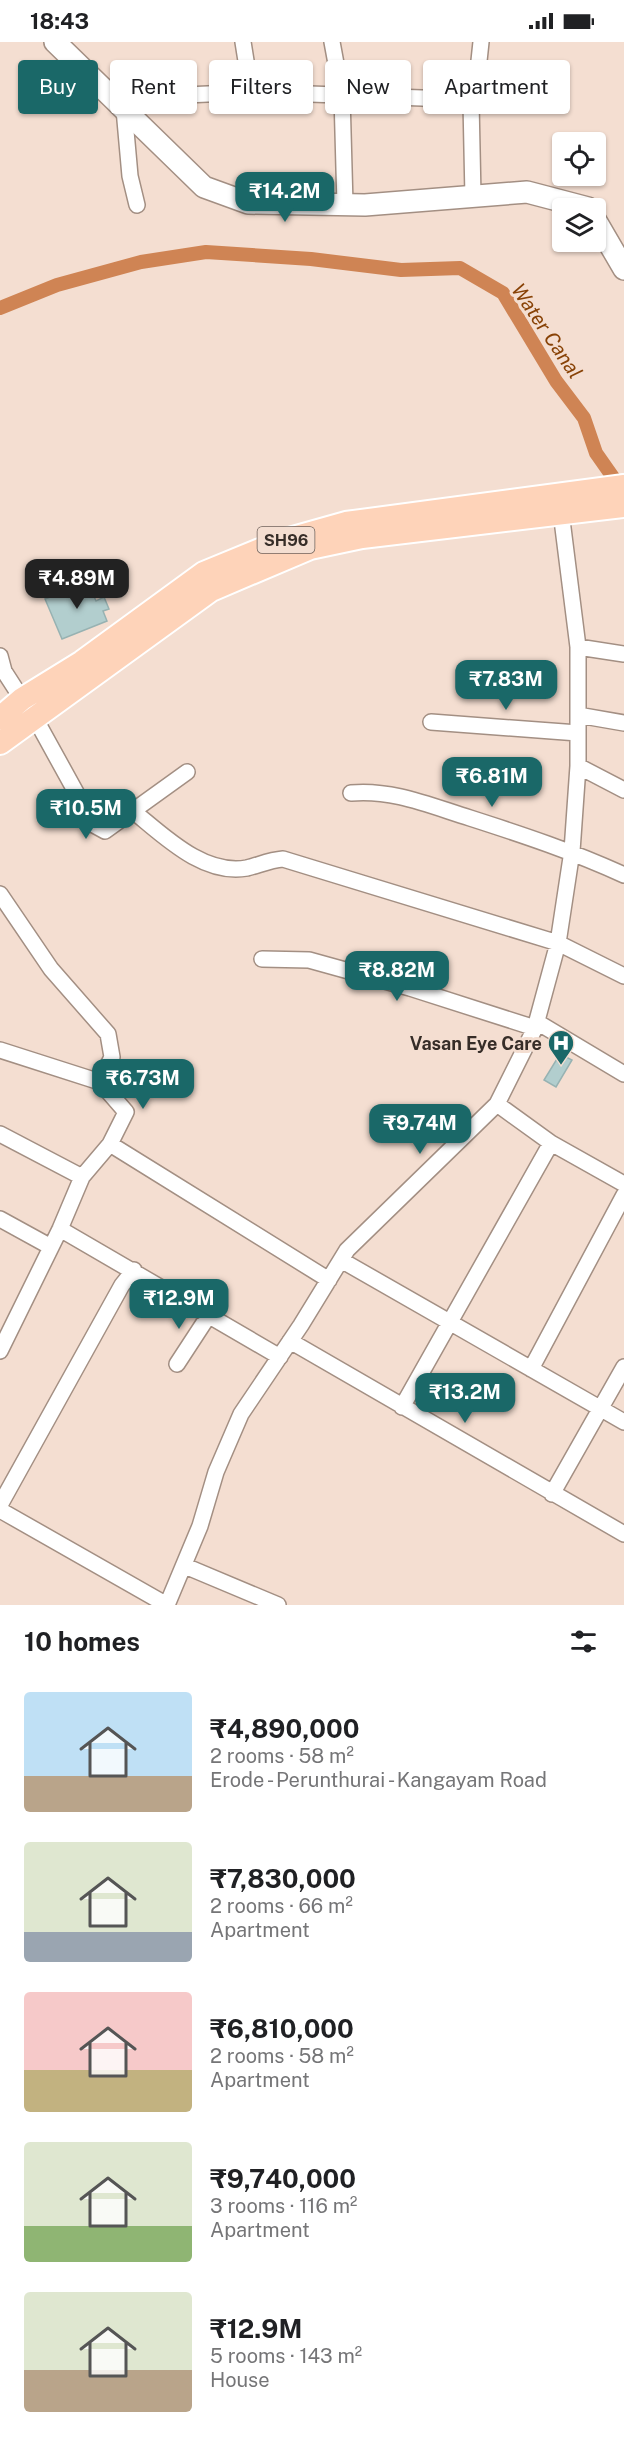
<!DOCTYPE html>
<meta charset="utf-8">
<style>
:root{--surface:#fff;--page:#f6f6f6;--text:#202124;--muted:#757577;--accent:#1a6868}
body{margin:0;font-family:"Public Sans",sans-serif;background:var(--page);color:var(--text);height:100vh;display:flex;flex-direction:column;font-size:22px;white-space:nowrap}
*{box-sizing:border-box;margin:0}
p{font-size:20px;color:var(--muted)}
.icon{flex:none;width:33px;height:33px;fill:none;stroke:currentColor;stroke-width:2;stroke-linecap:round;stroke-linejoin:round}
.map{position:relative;height:1563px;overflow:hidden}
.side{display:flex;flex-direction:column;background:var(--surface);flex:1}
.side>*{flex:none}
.hud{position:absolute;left:18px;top:18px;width:588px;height:54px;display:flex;gap:12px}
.tools{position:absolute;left:552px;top:90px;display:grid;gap:12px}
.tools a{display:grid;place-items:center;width:54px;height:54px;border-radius:6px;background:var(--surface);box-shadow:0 2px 4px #0004;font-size:30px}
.price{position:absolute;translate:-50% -51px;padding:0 14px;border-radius:12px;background:var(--accent);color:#fff;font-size:20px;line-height:39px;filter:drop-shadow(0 2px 3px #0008)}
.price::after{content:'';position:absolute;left:50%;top:36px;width:18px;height:14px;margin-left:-9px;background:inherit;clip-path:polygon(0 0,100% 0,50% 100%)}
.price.on{background:#222;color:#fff}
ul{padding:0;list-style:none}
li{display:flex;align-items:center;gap:18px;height:150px;padding:0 24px}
li span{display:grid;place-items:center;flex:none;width:168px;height:120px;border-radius:6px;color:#555}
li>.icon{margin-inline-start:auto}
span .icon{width:72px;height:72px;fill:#fffc;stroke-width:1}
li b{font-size:26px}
h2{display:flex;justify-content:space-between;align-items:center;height:72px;padding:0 24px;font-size:26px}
.tag{padding:0 21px;border-radius:6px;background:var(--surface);box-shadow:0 2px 4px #0004;font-size:21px;line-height:54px}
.tag.on{background:var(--accent);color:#fff}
.status{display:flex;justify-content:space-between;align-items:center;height:42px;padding:0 30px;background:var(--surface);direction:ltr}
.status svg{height:16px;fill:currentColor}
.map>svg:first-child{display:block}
</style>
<div class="status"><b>18:43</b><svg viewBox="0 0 49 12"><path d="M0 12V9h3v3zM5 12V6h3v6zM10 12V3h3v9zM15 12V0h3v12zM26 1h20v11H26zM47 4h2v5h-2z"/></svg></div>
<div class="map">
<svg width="624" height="1563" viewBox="0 0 624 1563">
<rect width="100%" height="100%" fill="#f4ded1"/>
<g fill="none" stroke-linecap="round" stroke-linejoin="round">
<!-- canal -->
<path stroke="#cf8454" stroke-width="14" d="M0,266L57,243L141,220L206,210L311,217L401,228L460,226L503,251L556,339L584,376L596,411L622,448"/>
</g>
<!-- building -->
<path fill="#b2cece" stroke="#97b2b2" stroke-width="1.5" d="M88,540L96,559L104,555L109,567L103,569L107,579L62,597L45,557Z
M560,1012L572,1018L556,1045L544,1038Z"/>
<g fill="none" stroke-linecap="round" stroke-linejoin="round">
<!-- street casing -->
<g stroke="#a38f83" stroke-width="18">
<path id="street" d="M243,0L251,50
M332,0L342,54L345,163
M473,155L471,60L476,47L481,0
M137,163L130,134L124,67L186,53L251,50L422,56L471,60
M578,605L624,612
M0,614L4,629L22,657
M578,673L624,681
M35,676L94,783L105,789L187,730
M431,680L578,691
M578,724L624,748
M351,751C392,747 431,764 470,776C523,793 574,810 624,833
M133,769C163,793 203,834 247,826C259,823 270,818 283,817L558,901L624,934
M0,852L51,927L108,992L112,1015L100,1040L126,1070L110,1102L329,1238
M262,917L309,918L410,946L535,986
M537,980L624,1032
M0,1008L100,1040
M497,1062L551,1101L624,1142
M0,1092L82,1135
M0,1177L51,1205
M60,1187L280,1315
M341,1218L624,1380
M290,1299L624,1492
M0,1309L60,1187L82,1135L110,1102
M177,1322L209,1273
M531,1327L624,1153
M402,1365L551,1101
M552,1452L624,1325
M0,1463L122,1243L134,1228
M0,1468L167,1563L200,1484L216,1430L241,1372L301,1283L347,1208L497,1062L535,986L558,901L572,809L578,724V605L561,470
M185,1524L278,1563"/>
</g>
<!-- secondary casing -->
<g stroke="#a38f83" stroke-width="24">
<path id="secondary" d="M55,0L204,145L248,161L365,163L527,150L588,166
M596,179L624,227"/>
</g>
<!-- primary casing -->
<g stroke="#fff" stroke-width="26">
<path id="primary" d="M0,676L22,657L82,620L204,531L282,499L346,481L624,444
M0,701L211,548L310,506L362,495L624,464"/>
</g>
<!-- street -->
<use href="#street" stroke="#fff" stroke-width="15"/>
<!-- secondary -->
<use href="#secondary" stroke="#fff" stroke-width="21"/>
<!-- primary -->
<use href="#primary" stroke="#fed3b9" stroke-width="22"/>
</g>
<!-- icons -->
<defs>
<g id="hospital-pin" transform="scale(1.35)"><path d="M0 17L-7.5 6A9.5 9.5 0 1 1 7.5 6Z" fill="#1a6868" stroke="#f4ded1"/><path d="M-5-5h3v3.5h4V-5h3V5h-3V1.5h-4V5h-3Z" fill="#fff"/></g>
</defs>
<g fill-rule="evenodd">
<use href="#hospital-pin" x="561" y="1001"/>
</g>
<g text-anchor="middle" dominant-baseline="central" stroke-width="6" stroke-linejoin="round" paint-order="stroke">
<!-- shield labels -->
<rect fill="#f4ded1" stroke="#6f625b" stroke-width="1.5" x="257.5" y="485" width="57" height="26" rx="4.5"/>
<g font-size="16" font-weight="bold" fill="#362d28">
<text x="286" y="498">SH96</text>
</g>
<!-- poi labels -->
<g font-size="18" font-weight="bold" fill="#362d28" stroke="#f4ded1" text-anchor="end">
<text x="542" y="1001">Vasan Eye Care</text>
</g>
<!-- water labels -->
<g font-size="20" font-style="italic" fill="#884206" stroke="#f4ded1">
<text transform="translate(547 289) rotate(56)">Water Canal</text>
</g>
</g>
</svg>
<div class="tools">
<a><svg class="icon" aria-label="locate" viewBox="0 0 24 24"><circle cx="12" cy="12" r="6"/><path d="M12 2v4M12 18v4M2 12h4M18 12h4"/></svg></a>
<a><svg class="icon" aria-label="layers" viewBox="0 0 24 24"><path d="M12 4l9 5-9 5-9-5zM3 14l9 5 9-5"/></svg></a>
</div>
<b class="price" style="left:285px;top:181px">₹14.2M</b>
<b class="price on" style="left:77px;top:568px">₹4.89M</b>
<b class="price" style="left:506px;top:669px">₹7.83M</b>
<b class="price" style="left:492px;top:766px">₹6.81M</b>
<b class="price" style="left:86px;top:798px">₹10.5M</b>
<b class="price" style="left:397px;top:960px">₹8.82M</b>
<b class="price" style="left:143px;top:1068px">₹6.73M</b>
<b class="price" style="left:420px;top:1113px">₹9.74M</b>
<b class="price" style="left:179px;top:1288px">₹12.9M</b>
<b class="price" style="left:465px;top:1382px">₹13.2M</b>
<div class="hud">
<a class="tag on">Buy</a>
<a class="tag">Rent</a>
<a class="tag">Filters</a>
<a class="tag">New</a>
<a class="tag">Apartment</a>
</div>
</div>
<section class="side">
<h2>10 homes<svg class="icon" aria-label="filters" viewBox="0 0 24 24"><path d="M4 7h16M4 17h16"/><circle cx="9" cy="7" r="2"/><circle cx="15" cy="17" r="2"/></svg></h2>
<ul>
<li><span style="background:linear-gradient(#bfe0f5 70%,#b9a48a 0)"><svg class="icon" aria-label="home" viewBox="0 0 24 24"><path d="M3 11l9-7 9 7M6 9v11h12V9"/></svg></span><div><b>₹4,890,000</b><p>2 rooms · 58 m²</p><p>Erode - Perunthurai - Kangayam Road</p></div></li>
<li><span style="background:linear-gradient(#dfe7d0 75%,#9aa5b1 0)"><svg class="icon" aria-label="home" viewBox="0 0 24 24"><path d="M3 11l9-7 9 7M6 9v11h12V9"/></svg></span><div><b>₹7,830,000</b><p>2 rooms · 66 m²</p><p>Apartment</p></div></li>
<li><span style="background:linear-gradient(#f6c9c9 65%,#c2b280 0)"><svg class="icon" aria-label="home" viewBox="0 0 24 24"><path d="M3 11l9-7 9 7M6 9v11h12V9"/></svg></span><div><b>₹6,810,000</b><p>2 rooms · 58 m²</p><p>Apartment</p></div></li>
<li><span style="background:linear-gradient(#dfe7d0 70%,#8fb573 0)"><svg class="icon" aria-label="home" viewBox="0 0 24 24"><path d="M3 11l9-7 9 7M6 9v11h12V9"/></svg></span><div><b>₹9,740,000</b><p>3 rooms · 116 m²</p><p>Apartment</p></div></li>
<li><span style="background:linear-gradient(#dfe7d0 65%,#b9a48a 0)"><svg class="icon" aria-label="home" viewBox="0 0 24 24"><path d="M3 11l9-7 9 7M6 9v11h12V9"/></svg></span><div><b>₹12.9M</b><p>5 rooms · 143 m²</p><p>House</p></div></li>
</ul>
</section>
